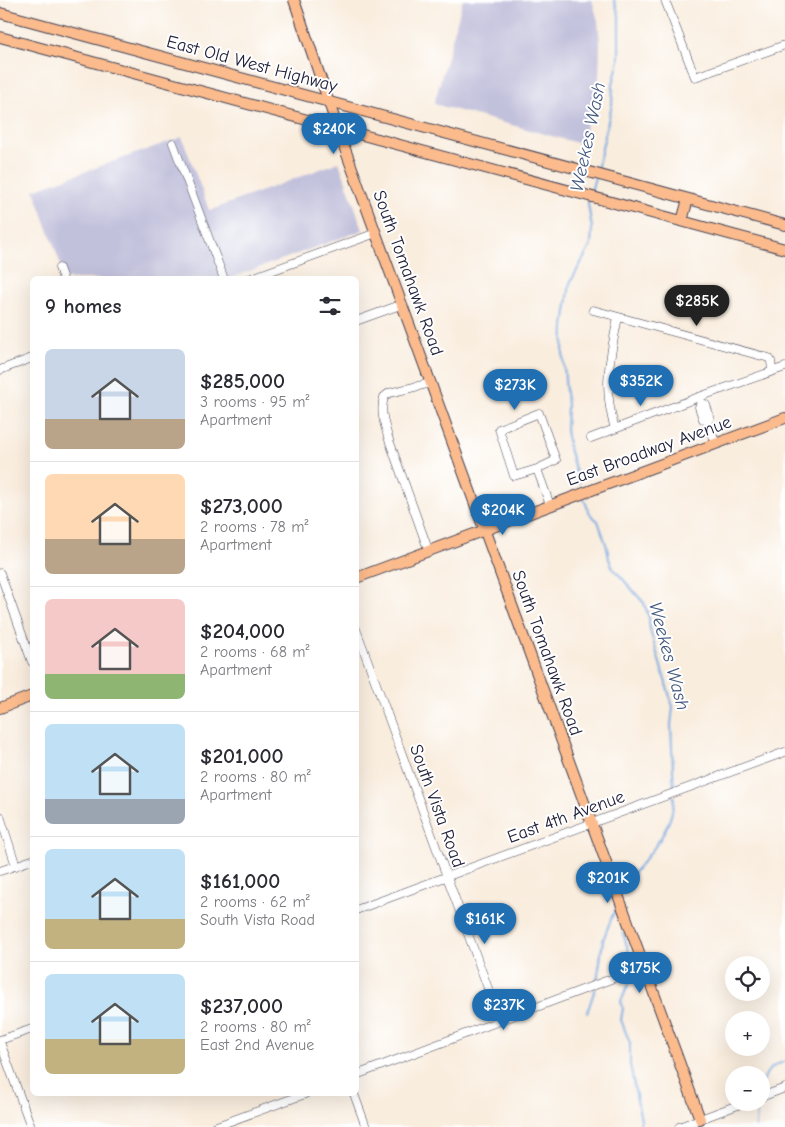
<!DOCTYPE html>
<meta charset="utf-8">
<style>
:root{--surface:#fff;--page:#f2f2f3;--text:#2b2b33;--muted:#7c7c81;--line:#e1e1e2;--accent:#1f6fb2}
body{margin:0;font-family:"Comic Neue",sans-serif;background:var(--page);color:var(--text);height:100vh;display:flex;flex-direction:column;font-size:19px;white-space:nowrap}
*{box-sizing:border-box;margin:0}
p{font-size:16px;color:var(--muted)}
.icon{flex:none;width:28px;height:28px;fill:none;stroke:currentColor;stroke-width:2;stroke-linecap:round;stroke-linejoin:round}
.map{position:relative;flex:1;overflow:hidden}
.sheet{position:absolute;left:30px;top:276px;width:329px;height:820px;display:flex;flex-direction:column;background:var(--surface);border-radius:8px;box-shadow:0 5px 20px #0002}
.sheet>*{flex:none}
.buttons{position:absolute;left:725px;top:956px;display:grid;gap:10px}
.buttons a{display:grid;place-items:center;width:45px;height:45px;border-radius:50%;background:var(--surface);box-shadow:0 5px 20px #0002;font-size:25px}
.price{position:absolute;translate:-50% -42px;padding:0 11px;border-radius:18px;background:var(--accent);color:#fff;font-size:16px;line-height:32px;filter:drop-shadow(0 1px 2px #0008)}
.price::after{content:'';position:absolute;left:50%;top:30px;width:15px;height:11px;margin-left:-8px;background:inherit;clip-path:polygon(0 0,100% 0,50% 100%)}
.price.selected{background:#222;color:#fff}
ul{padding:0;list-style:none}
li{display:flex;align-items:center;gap:15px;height:125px;padding:0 15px}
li+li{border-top:1px solid var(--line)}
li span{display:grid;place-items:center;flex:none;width:140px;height:100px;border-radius:8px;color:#555}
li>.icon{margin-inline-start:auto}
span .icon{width:60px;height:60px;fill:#fffc;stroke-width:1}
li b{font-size:21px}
h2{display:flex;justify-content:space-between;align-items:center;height:60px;padding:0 15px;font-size:21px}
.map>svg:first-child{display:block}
</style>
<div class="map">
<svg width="785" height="1127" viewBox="0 0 785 1127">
<rect width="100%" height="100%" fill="#fff"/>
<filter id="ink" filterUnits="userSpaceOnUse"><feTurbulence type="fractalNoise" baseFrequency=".02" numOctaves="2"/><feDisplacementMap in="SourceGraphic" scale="10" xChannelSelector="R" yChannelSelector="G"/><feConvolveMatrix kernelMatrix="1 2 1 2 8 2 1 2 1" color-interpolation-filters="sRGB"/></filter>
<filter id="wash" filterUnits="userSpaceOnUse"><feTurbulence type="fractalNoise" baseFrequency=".0096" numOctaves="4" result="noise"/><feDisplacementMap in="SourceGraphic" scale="20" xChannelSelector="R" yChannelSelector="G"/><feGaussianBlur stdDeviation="1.12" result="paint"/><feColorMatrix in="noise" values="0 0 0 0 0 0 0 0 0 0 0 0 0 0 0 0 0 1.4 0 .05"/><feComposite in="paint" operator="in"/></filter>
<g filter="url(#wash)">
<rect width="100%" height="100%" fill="#f9edde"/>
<!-- industrial -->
<path fill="#c2c1dc" d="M463,0H592L598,21L600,43L599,77L581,144L434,104Z
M182,137L209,210H212L227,204L339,162L363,230L228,279H66L34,190Z"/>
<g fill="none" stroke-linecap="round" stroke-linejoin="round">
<!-- stream -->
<path stroke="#74a9e2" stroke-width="2" d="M597,170L612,104L613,84L619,60V15L614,0
M591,192L595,177
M579,483L569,448L566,430L567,406L563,353L564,326L570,283L591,245L592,228L588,204L589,199
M584,499L590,514L598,521L607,547L609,559L613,568L644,603L649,618L650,630L673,707L671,725L674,791
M625,883C646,858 674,831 674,796
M623,933L632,962V968
M632,973V977L621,1001L623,1008L621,1020L630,1043V1065L641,1120L639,1127
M597,982L603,940L615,909
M587,1013L595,989
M761,1088C766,1070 769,1068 785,1061
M756,1127L757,1102"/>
</g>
</g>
<g filter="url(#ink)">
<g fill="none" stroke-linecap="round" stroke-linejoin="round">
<!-- minor casing -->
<g stroke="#424053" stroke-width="9">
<path id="minor" d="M665,0L695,77L785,45
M173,143L224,279
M59,268L63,279
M249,279L376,233
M593,310L769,358L771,361L772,371
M356,321L403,304
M0,370L32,358
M701,402L699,397L785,367
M539,413L556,460L537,469L514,476L499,429Z
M708,422L710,417L706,405L701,402L699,407L703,419L708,422L716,444
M615,429C602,387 610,359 618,317
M591,438L699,397
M537,469L550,505
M429,552L388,437C384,423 380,411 384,397L389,393L431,383
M0,573L32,662
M356,629L500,1021
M0,816L16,866
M0,871L32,860
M356,910L785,752
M0,1040L32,1029
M0,1042L31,1127
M356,1075L643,967
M354,1094L366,1127
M761,1097L785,1088
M214,1127L305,1094
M679,1127L746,1102"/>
</g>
<!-- major casing -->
<g stroke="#424053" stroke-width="12">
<path id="major" d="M294,0L341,138L700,1119
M0,13L785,225
M0,37L785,249
M682,221L688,199
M356,578L785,418
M0,708L32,696"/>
</g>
<!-- minor -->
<use href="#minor" stroke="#fff" stroke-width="8"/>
<!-- major -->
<use href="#major" stroke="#fbbb8d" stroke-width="10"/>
</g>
</g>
<g text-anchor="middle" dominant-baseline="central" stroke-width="4" stroke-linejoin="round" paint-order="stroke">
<!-- street labels -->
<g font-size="18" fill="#22223b" stroke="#fff">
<text transform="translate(252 64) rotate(15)">East Old West Highway</text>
<text transform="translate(408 273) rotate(70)">South Tomahawk Road</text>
<text transform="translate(649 451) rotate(-20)">East Broadway Avenue</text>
<text transform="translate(547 653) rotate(70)">South Tomahawk Road</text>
<text transform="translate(437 806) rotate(70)">South Vista Road</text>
<text transform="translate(566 817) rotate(-20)">East 4th Avenue</text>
</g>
<!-- water labels -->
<g font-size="19" font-style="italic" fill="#43587e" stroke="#fff">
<text transform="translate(588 137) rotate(-78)">Weekes Wash</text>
<text transform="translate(669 656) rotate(75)">Weekes Wash</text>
</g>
</g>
</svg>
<div class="buttons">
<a><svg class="icon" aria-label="locate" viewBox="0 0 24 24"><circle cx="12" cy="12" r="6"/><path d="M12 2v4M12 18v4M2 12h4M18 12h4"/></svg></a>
<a>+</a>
<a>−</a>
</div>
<b class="price" style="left:334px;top:155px">$240K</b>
<b class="price selected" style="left:697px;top:327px">$285K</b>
<b class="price" style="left:641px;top:407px">$352K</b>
<b class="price" style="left:515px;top:411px">$273K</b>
<b class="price" style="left:503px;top:536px">$204K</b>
<b class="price" style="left:608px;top:904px">$201K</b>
<b class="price" style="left:485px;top:945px">$161K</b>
<b class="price" style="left:640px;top:994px">$175K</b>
<b class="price" style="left:504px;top:1031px">$237K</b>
<section class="sheet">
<h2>9 homes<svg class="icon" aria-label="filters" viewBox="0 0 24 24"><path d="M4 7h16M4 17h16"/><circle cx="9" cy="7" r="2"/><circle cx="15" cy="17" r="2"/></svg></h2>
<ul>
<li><span style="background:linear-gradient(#c9d6e8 70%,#b9a48a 0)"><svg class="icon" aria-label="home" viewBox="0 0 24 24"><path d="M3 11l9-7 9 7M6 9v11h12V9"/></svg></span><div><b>$285,000</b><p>3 rooms · 95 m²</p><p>Apartment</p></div></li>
<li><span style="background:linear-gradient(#ffd9b3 65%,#b9a48a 0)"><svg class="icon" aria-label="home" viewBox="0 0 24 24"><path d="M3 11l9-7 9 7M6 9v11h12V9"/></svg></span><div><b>$273,000</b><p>2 rooms · 78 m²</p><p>Apartment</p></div></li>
<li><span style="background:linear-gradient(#f6c9c9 75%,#8fb573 0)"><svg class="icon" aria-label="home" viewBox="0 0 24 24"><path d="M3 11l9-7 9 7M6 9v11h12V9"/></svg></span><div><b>$204,000</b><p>2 rooms · 68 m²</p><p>Apartment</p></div></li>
<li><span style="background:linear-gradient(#bfe0f5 75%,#9aa5b1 0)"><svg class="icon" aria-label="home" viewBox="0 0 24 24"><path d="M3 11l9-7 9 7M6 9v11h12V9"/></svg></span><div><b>$201,000</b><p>2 rooms · 80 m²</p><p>Apartment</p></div></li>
<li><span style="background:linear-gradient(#bfe0f5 70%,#c2b280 0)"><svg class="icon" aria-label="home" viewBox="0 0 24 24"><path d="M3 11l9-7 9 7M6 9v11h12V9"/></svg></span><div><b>$161,000</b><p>2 rooms · 62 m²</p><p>South Vista Road</p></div></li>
<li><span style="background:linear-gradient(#bfe0f5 65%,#c2b280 0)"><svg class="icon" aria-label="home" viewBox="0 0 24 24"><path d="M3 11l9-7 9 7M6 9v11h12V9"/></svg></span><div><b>$237,000</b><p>2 rooms · 80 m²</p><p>East 2nd Avenue</p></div></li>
</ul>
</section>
</div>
